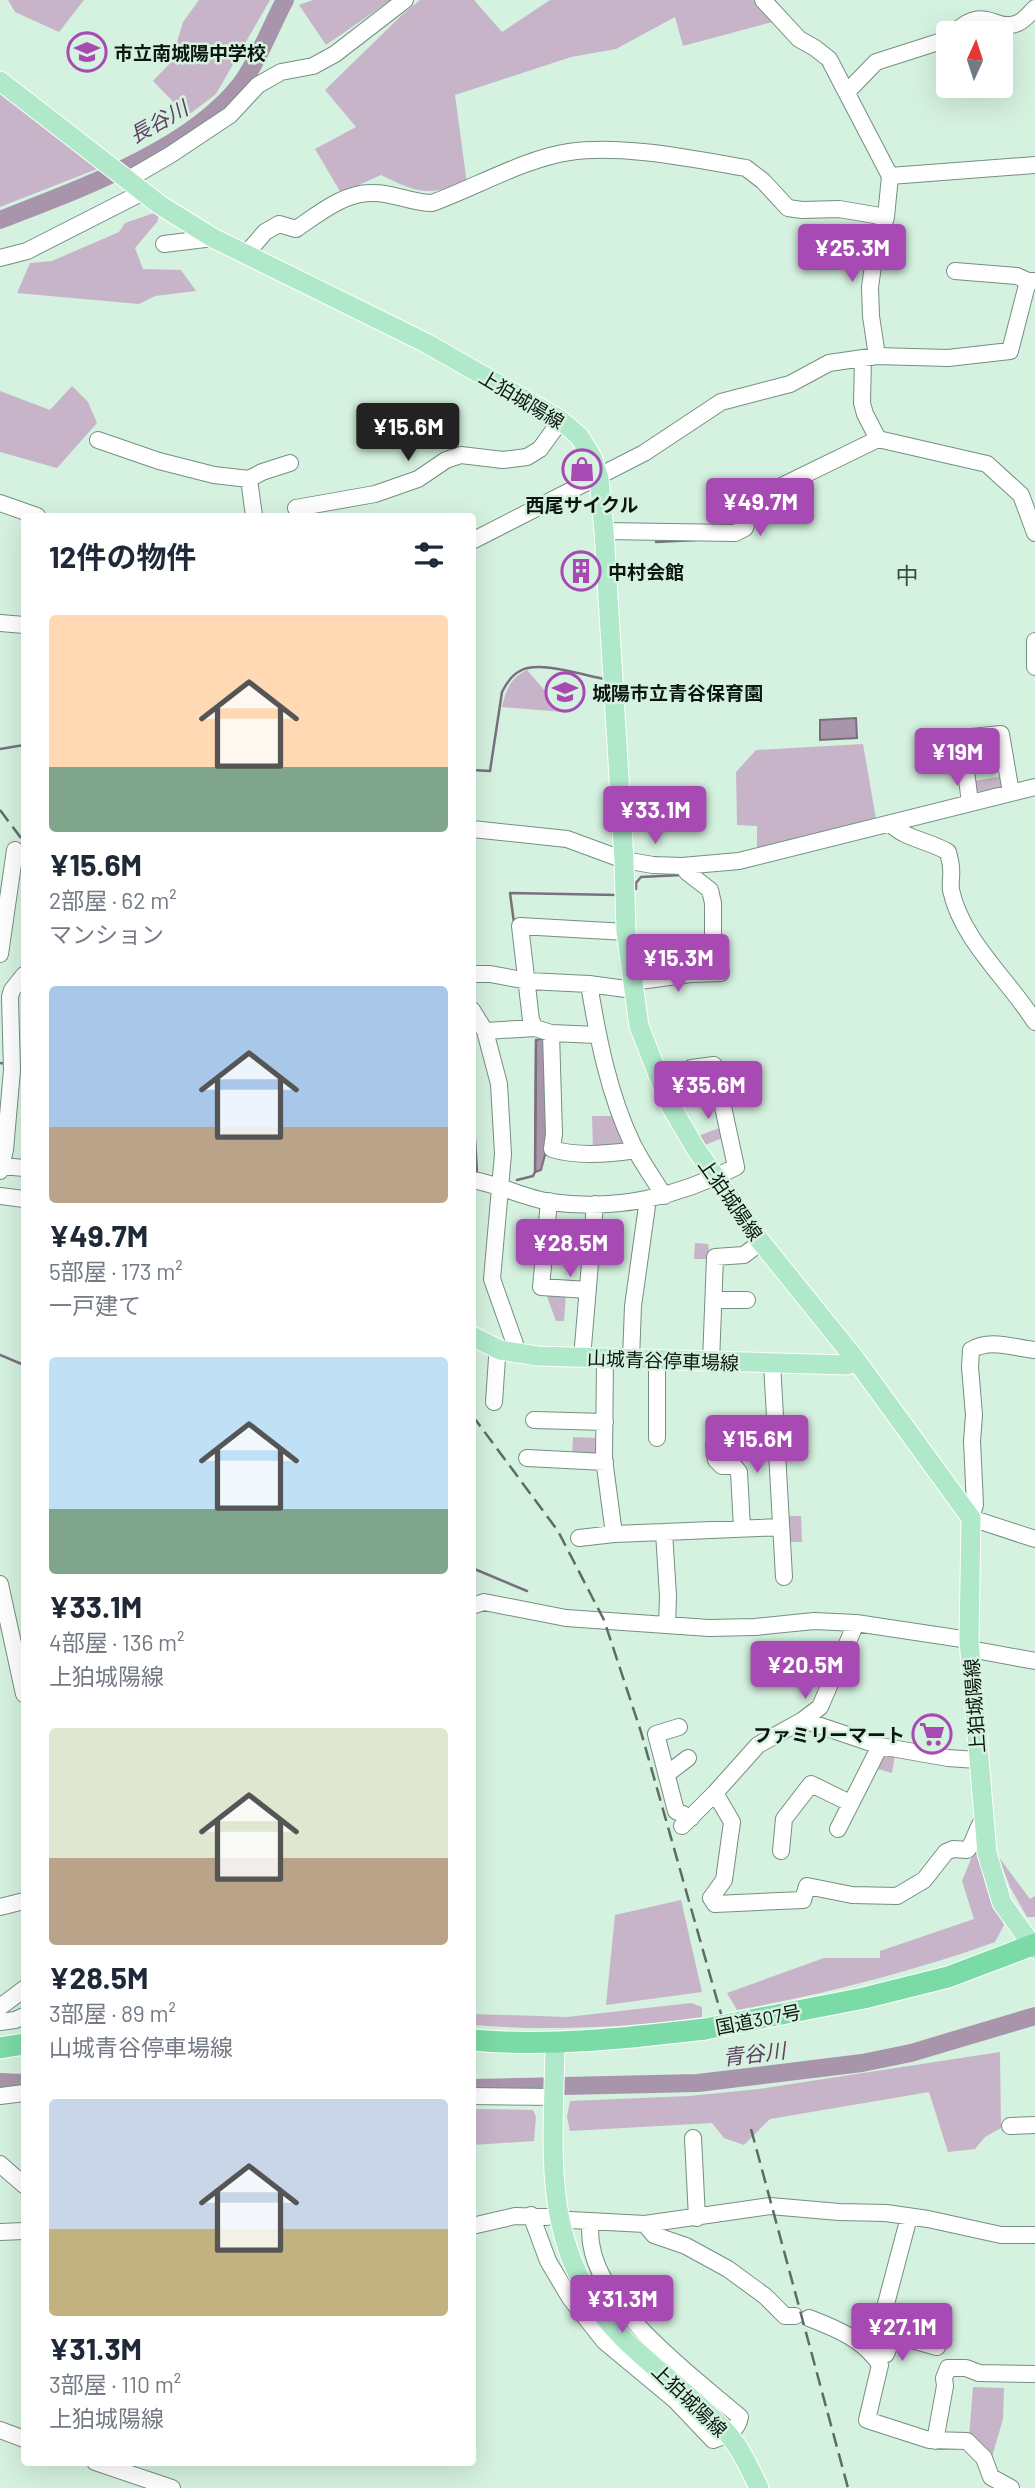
<!DOCTYPE html>
<html lang="ja">
<meta charset="utf-8">
<style>
:root{--surface:#fff;--page:#f6f6f7;--text:#1f2937;--muted:#747a83;--accent:#a74ab4}
body{margin:0;font-family:Barlow,"Noto Sans JP",sans-serif;background:var(--page);color:var(--text);height:100vh;display:flex;flex-direction:column;font-size:26px;white-space:nowrap}
*{box-sizing:border-box;margin:0}
p{font-size:23px;color:var(--muted)}
.icon{flex:none;width:38px;height:38px;fill:none;stroke:currentColor;stroke-width:2;stroke-linecap:round;stroke-linejoin:round}
.map{position:relative;flex:1;overflow:hidden}
.panel{position:absolute;left:21px;top:513px;width:455px;height:1953px;display:flex;flex-direction:column;background:var(--surface);border-radius:7px;box-shadow:0 7px 28px #0002}
.panel>*{flex:none}
.needle{width:46px;rotate:3deg}
.controls{position:absolute;left:936px;top:21px;display:grid;gap:14px}
.controls a{display:grid;place-items:center;width:77px;height:77px;border-radius:7px;background:var(--surface);box-shadow:0 7px 28px #0002;font-size:35px}
.price{position:absolute;translate:-50% -60px;padding:0 16px;border-radius:7px;background:var(--accent);color:#fff;font-size:23px;line-height:46px;filter:drop-shadow(0 2px 4px #0008)}
.price::after{content:'';position:absolute;left:50%;top:42px;width:21px;height:16px;margin-left:-10px;background:inherit;clip-path:polygon(0 0,100% 0,50% 100%)}
.price.on{background:#222;color:#fff}
ul{padding:0;list-style:none}
li{display:grid;align-content:center;gap:14px;height:371px;padding:0 28px}
li span{display:grid;place-items:center;height:217px;border-radius:7px;color:#555}
li>.icon{margin-inline-start:auto}
span .icon{width:126px;height:126px;fill:#fffc;stroke-width:1}
li b{font-size:30px}
h2{display:flex;justify-content:space-between;align-items:center;height:84px;padding:0 28px;font-size:30px}
.map>svg:first-child{display:block}
</style>
<div class="map">
<svg width="1035" height="2488" viewBox="0 0 1035 2488">
<rect width="100%" height="100%" fill="#d5f1df"/>
<!-- green -->
<path fill="#c7b4c9" d="M8,0H84L59,32L15,12Z
M199,0H270L216,94L187,116L153,81L171,62L183,22Z
M313,0H391L326,45L299,5Z
M420,0H474L502,32L550,0H753L776,21L683,46L675,17L616,49L571,57L455,95L467,184C425,195 420,194 381,175L341,193L315,149L356,127L325,90L402,15Z
M0,91L97,169L0,207Z
M160,211L157,222L135,248L143,269L181,270L196,291L155,296L139,304L17,293L30,263L52,261L119,232L125,223Z
M72,386L88,402L97,423L57,468L0,452V391L50,410Z
M527,670L563,712L502,707C506,690 510,678 527,670Z
M863,744L876,819L757,850V826L737,825L736,772L756,750Z
M1004,776L1006,787L976,792L974,781Z
M592,1116H619L632,1147L593,1148Z
M722,1127L725,1137L705,1145L698,1136Z
M695,1243L708,1244L710,1259H694Z
M545,1291L566,1293L564,1321H556Z
M573,1437L601,1438V1458L572,1457Z
M786,1516H801L802,1542H786Z
M885,1753L895,1755L892,1773L875,1768Z
M978,1842L986,1886L1004,1925L995,1942C911,1972 825,1994 737,2010L727,1993L824,1958H880V1951L974,1919L962,1881Z
M998,1856L1030,1899L1035,1896V1917H1027L1010,1887Z
M681,1900L702,1992L606,2005L615,1915Z
M691,2003L702,2007V2017C626,2028 549,2031 473,2025V2014L567,2017Z
M1000,2052L1001,2128L985,2137L975,2149L948,2152L929,2092L770,2119L744,2145L724,2138L712,2123L570,2131L567,2117L570,2101L689,2096L759,2089Z
M473,2109L533,2110L536,2117L534,2141L473,2145Z
M973,2387L1004,2388L1003,2419L991,2460L969,2437Z"/>
<!-- water -->
<path fill="#a995ab" stroke="#7a6f7c" stroke-width="2" d="M856,718L857,738L820,740V720Z
M545,1038L551,1132L541,1170L535,1172L536,1040Z"/>
<g fill="none" stroke-linecap="round" stroke-linejoin="round">
<!-- stream -->
<path stroke="#7a6f7c" stroke-width="2.5" d="M656,542L695,540
M0,749L24,745
M472,770L490,771L502,692C506,684 512,675 520,671C538,660 582,675 604,679V677
M636,889V883L641,877L681,875
M514,923L510,893L617,895
M0,1063L7,1064
M472,1090L477,1172
M517,1180L533,1176L535,1172L536,1040
M0,1355L24,1365
M472,1568L527,1591"/>
<!-- river -->
<path stroke="#a995ab" stroke-width="18" d="M0,220C76,190 188,151 240,85C257,63 271,26 285,0
M0,2082L24,2083
M472,2088L698,2083L862,2063L911,2053L1035,2016"/>
<!-- minor casing -->
<g stroke="#768f80" stroke-width="18">
<path id="minor" d="M763,0L799,39L815,48L829,59L890,176L886,217L875,252L870,287L871,316L877,356
M954,33C985,3 995,33 1018,23C1025,20 1030,13 1035,8
M847,92L876,62L948,39
M890,176L1035,165
M127,180L170,155L230,115L258,85L281,72L313,66L335,54L405,0
M164,244L213,238
M246,254L265,232L279,224L296,229C318,214 346,191 374,193C394,193 412,203 432,203C476,187 524,159 569,152C622,144 693,159 746,168L763,181L788,208L802,210L839,209L886,217
M0,258L27,251L143,192
M955,271L1017,276L1028,281
M863,358L862,403L865,414L878,439
M878,439L987,464L1021,495L1035,533
M98,440L159,461L214,475L249,479L262,472L290,463
M249,479L254,516
M0,503L37,516
M300,516L296,508L375,494L418,479L446,460L461,455L503,460L527,457L540,449L561,420
M604,531L735,533L745,528L753,504L759,497L878,439
M472,541L644,453L721,402L790,384L829,363L877,356L948,358L1010,351L1028,281H1035
M0,623L24,625
M1035,641V667
M970,803L962,738L1001,734L1011,793
M891,824C905,839 930,841 948,852C949,857 951,863 951,868C952,875 950,883 951,890C962,941 1008,979 1035,1022
M472,829L567,839L624,860L653,865L682,866L739,861L1035,787
M0,954L15,850
M472,974H490L528,981L589,984L633,990
M632,982L691,974L721,973L713,938V903L710,890L688,873L682,866
M589,984C598,1039 609,1095 633,1145C642,1163 654,1179 664,1196
M472,1010L485,1031L499,1084L503,1154L492,1279L515,1344V1354
M535,1028L531,1020L520,926L626,932
M485,1031L535,1028L551,1033L597,1035
M551,1033L554,1134L552,1149C578,1157 610,1154 636,1150
M2,1166L24,1168
M0,1171L5,1150L12,1070L10,997L12,990L24,975
M472,1180C499,1184 524,1198 550,1202C617,1211 677,1197 736,1167L714,1065L691,1068L693,1092L669,1103
M0,1196L24,1199
M549,1201L541,1287L588,1290
M714,1300H747
M1035,1350C1014,1348 990,1338 971,1350L970,1367L974,1415L972,1441L975,1505L971,1518L1035,1539
M582,1358L595,1204
M605,1359L604,1459L614,1534L664,1532L668,1596L667,1625
M631,1359L633,1306L648,1199
M657,1360V1438
M711,1362L715,1257L744,1255L761,1242
M772,1363L784,1577
M494,1402L497,1358L500,1350
M534,1420L605,1422
M527,1458L605,1462
M742,1528L739,1472L734,1466H722L716,1460L714,1445L721,1437L776,1435
M664,1532L781,1527
M579,1538L614,1534
M0,1584L24,1694
M472,1606L484,1602L566,1618L709,1628L755,1627L814,1621L856,1623L969,1640
M970,1649L1035,1661
M803,1720L820,1707L856,1623
M679,1727L656,1734L676,1811L691,1818
M667,1774L688,1758
M715,1793L732,1822L724,1880L711,1898L715,1904L803,1900L807,1886L852,1895L897,1896L924,1880L946,1852L953,1849L967,1850C976,1841 975,1829 984,1819
M682,1826L715,1793L758,1745L803,1720L880,1746L948,1758L977,1760
M838,1829L880,1746
M781,1851L784,1819L811,1784L850,1803
M0,1907L24,1901
M0,2007L24,1989
M0,2022L15,2020L24,2016
M0,2096L24,2093
M472,2096L555,2097
M1010,2126L1035,2125
M693,2138L697,2218
M0,2164L24,2185
M531,2215L548,2261L570,2298L604,2341L675,2400L713,2440C727,2435 737,2432 740,2417C692,2376 600,2309 591,2243C590,2236 590,2229 590,2222
M909,2217L873,2353L886,2354L894,2335L937,2347
M570,2220L645,2224L770,2206L839,2212L886,2213L928,2219L1001,2235H1035
M645,2224L654,2235L686,2246L728,2269L765,2296L785,2316H795
M472,2226L515,2216L547,2217
M0,2232L24,2231
M809,2318C835,2328 865,2340 880,2365L867,2420L929,2440L967,2441L984,2458L991,2477L1011,2488
M0,2430L24,2439
M935,2441L945,2386L944,2378L948,2368H966L979,2373L1035,2374
M95,2462L172,2488"/>
</g>
<!-- major casing -->
<g stroke="#fff" stroke-width="21">
<path id="major" d="M0,81L160,205L213,238L426,343L559,419L579,436L592,457L599,478L604,531L624,860L626,932L639,1026L669,1103L696,1149L761,1242L856,1360L971,1518L969,1640L987,1853L1002,1903L1035,1949
M472,1336L500,1350L537,1356L847,1365L856,1360
M555,2041C554,2153 537,2253 625,2340C658,2372 696,2399 727,2433C741,2449 750,2469 759,2488"/>
</g>
<!-- highway casing -->
<g stroke="#fff" stroke-width="23">
<path id="highway" d="M741,2022L864,1998L948,1977L1035,1944
M472,2040C550,2047 628,2038 705,2029
M0,2048L24,2044"/>
</g>
<!-- minor -->
<use href="#minor" stroke="#fff" stroke-width="16"/>
<!-- major -->
<use href="#major" stroke="#b0e9ca" stroke-width="19"/>
<!-- highway -->
<use href="#highway" stroke="#7bdba6" stroke-width="21"/>
<!-- rail -->
<path stroke="#5c6e63" stroke-width="2.5" stroke-dasharray="14 7" stroke-linecap="butt" d="M0,810L24,842
M472,1415L558,1531L604,1620L641,1732L725,2028
M751,2129L848,2488"/>
<!-- highway-bridge casing -->
<g stroke="#fff" stroke-width="23" stroke-linecap="butt">
<path id="highway-bridge" d="M705,2029L741,2022"/>
</g>
<!-- highway-bridge -->
<use href="#highway-bridge" stroke="#7bdba6" stroke-width="21"/>
</g>
<!-- icons -->
<defs>
<g id="school-ring" transform="scale(2.0125)"><circle r="9.5" fill="#d5f1df" stroke="#a74ab4" stroke-width="1.5"/><path d="M0-5L7-2L0 1L-7-2ZM-4 1L0 2.5L4 1V4Q0 6-4 4Z" fill="#a74ab4"/></g>
<g id="shop-ring" transform="scale(2.0125)"><circle r="9.5" fill="#d5f1df" stroke="#a74ab4" stroke-width="1.5"/><path d="M-5-2.5h2.3a2.7 3.5 0 0 1 5.4 0H5L5.5 6h-11ZM-1.5-2.5h3a1.5 2.3 0 0 0-3 0Z" fill="#a74ab4"/></g>
<g id="building-ring" transform="scale(2.0125)"><circle r="9.5" fill="#d5f1df" stroke="#a74ab4" stroke-width="1.5"/><path d="M-4-6H4V6H1V3H-1V6H-4ZM-2.5-4.3h1.7v1.8h-1.7ZM.8-4.3h1.7v1.8H.8ZM-2.5-1h1.7V.8h-1.7ZM.8-1h1.7V.8H.8Z" fill="#a74ab4"/></g>
<g id="supermarket-ring" transform="scale(2.0125)"><circle r="9.5" fill="#d5f1df" stroke="#a74ab4" stroke-width="1.5"/><path d="M-6-5.5h2.5l.6 2H6L4.5 2H-2.5L-4.4-4H-6ZM-1.5 3.2a1.3 1.3 0 1 0 .1 0ZM3 3.2a1.3 1.3 0 1 0 .1 0Z" fill="#a74ab4"/></g>
</defs>
<g fill-rule="evenodd">
<use href="#school-ring" x="87" y="52"/>
<use href="#shop-ring" x="582" y="469"/>
<use href="#building-ring" x="581" y="571"/>
<use href="#school-ring" x="565" y="692"/>
<use href="#supermarket-ring" x="932" y="1734"/>
</g>
<g text-anchor="middle" dominant-baseline="central" stroke-width="5" stroke-linejoin="round" paint-order="stroke">
<!-- poi labels -->
<g font-size="19" font-weight="bold" fill="#0c1610" stroke="#d5f1df" text-anchor="start">
<text x="114" y="52">市立南城陽中学校</text>
<text x="582" y="504" text-anchor="middle">西尾サイクル</text>
<text x="608" y="571">中村会館</text>
<text x="592" y="692">城陽市立青谷保育園</text>
<text x="905" y="1734" text-anchor="end">ファミリーマート</text>
</g>
<!-- street labels -->
<g font-size="19" fill="#0c1610" stroke="#d5f1df">
<text transform="translate(522 399) rotate(31)">上狛城陽線</text>
<text transform="translate(731 1199) rotate(55)">上狛城陽線</text>
<text transform="translate(663 1360) rotate(2)">山城青谷停車場線</text>
<text transform="translate(974 1706) rotate(-94)">上狛城陽線</text>
<text transform="translate(758 2019) rotate(-11)">国道307号</text>
<text transform="translate(690 2400) rotate(44)">上狛城陽線</text>
</g>
<!-- water labels -->
<g font-size="21" font-style="italic" fill="#5f3f63" stroke="#d5f1df">
<text transform="translate(158 121) rotate(-29)">長谷川</text>
<text transform="translate(754 2053) rotate(-7)">青谷川</text>
</g>
<!-- quarter labels -->
<g font-size="23" fill="#364d3f" stroke="#d5f1df">
<text x="907" y="575">中</text>
</g>
</g>
</svg>
<div class="controls">
<a><svg class="needle" viewBox="-14 -14 28 28"><path d="M0-13l5 13h-10z" fill="#e53935"/><path d="M0 13l5-13h-10z" fill="#747a83"/></svg></a>
</div>
<b class="price" style="left:852px;top:284px">¥25.3M</b>
<b class="price on" style="left:408px;top:463px">¥15.6M</b>
<b class="price" style="left:760px;top:538px">¥49.7M</b>
<b class="price" style="left:957px;top:788px">¥19M</b>
<b class="price" style="left:655px;top:846px">¥33.1M</b>
<b class="price" style="left:678px;top:994px">¥15.3M</b>
<b class="price" style="left:708px;top:1121px">¥35.6M</b>
<b class="price" style="left:570px;top:1279px">¥28.5M</b>
<b class="price" style="left:757px;top:1475px">¥15.6M</b>
<b class="price" style="left:805px;top:1701px">¥20.5M</b>
<b class="price" style="left:622px;top:2335px">¥31.3M</b>
<b class="price" style="left:902px;top:2363px">¥27.1M</b>
<section class="panel">
<h2>12件の物件<svg class="icon" aria-label="filters" viewBox="0 0 24 24"><path d="M4 7h16M4 17h16"/><circle cx="9" cy="7" r="2"/><circle cx="15" cy="17" r="2"/></svg></h2>
<ul>
<li><span style="background:linear-gradient(#ffd9b3 70%,#7fa58c 0)"><svg class="icon" aria-label="home" viewBox="0 0 24 24"><path d="M3 11l9-7 9 7M6 9v11h12V9"/></svg></span><div><b>¥15.6M</b><p>2部屋 · 62 m²</p><p>マンション</p></div></li>
<li><span style="background:linear-gradient(#a9c7e8 65%,#b9a48a 0)"><svg class="icon" aria-label="home" viewBox="0 0 24 24"><path d="M3 11l9-7 9 7M6 9v11h12V9"/></svg></span><div><b>¥49.7M</b><p>5部屋 · 173 m²</p><p>一戸建て</p></div></li>
<li><span style="background:linear-gradient(#bfe0f5 70%,#7fa58c 0)"><svg class="icon" aria-label="home" viewBox="0 0 24 24"><path d="M3 11l9-7 9 7M6 9v11h12V9"/></svg></span><div><b>¥33.1M</b><p>4部屋 · 136 m²</p><p>上狛城陽線</p></div></li>
<li><span style="background:linear-gradient(#dfe7d0 60%,#b9a48a 0)"><svg class="icon" aria-label="home" viewBox="0 0 24 24"><path d="M3 11l9-7 9 7M6 9v11h12V9"/></svg></span><div><b>¥28.5M</b><p>3部屋 · 89 m²</p><p>山城青谷停車場線</p></div></li>
<li><span style="background:linear-gradient(#c9d6e8 60%,#c2b280 0)"><svg class="icon" aria-label="home" viewBox="0 0 24 24"><path d="M3 11l9-7 9 7M6 9v11h12V9"/></svg></span><div><b>¥31.3M</b><p>3部屋 · 110 m²</p><p>上狛城陽線</p></div></li>
</ul>
</section>
</div>
